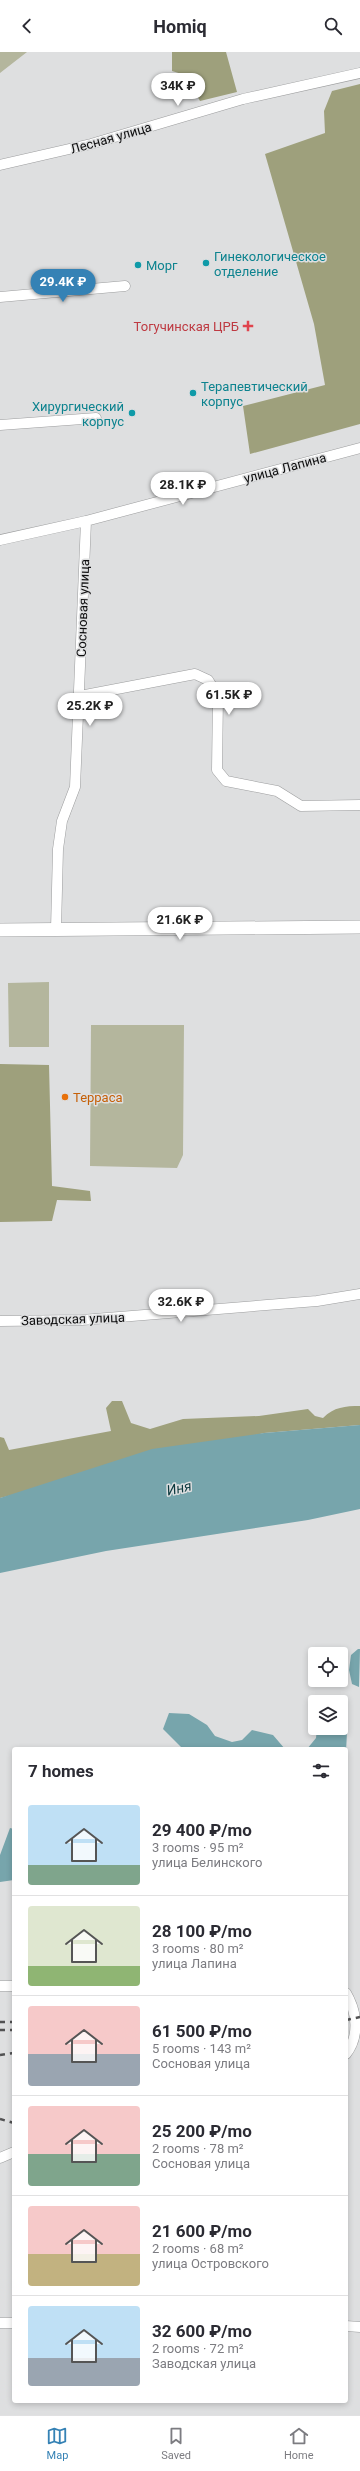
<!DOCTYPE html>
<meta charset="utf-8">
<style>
:root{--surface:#fff;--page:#f7f7f7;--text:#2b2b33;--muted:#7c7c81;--line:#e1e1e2;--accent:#3582b5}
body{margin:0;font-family:Roboto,sans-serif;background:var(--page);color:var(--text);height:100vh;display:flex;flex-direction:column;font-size:15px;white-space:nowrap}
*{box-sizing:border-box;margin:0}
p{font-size:13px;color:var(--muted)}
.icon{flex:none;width:22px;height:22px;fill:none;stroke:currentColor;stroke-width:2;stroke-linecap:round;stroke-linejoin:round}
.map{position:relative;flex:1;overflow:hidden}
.drawer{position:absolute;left:12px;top:1695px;width:336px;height:656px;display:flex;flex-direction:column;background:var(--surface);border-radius:4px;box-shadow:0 2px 6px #0003}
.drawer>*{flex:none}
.buttons{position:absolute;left:308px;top:1595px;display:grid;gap:8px}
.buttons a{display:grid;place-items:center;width:40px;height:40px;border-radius:4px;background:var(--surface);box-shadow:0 2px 6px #0003;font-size:20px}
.price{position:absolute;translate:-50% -34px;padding:0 9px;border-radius:14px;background:#fff;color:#222;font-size:13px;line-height:26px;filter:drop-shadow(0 1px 2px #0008)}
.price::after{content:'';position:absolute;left:50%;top:24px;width:12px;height:9px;margin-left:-6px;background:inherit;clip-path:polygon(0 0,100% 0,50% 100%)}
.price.selected{background:var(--accent);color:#fff}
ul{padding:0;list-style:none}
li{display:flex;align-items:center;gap:12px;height:100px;padding:0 16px}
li+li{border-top:1px solid var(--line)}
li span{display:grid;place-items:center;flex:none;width:112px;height:80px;border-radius:4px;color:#555}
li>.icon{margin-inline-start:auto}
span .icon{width:48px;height:48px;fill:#fffc;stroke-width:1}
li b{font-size:17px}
h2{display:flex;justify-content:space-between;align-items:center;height:48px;padding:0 16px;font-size:17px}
header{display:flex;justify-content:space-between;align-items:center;height:52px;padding:0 16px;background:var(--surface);font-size:18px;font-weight:700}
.tabs{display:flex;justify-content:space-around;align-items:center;height:56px;border-top:1px solid var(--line);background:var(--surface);font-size:11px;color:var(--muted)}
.tabs a{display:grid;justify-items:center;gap:2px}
.tabs .selected{color:var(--accent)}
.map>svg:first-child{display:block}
</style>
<header><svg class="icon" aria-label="back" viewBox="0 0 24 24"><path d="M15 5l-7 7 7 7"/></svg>Homiq<svg class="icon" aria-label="search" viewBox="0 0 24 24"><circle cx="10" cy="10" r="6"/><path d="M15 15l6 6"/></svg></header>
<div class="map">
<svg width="360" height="2363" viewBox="0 0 360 2363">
<rect width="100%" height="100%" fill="#dedfe0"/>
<!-- green -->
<path fill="#b4b69d" d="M0,0H27L0,21Z
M49,930V995H9L8,931Z
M91,973H184L183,1103L177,1116L90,1114Z"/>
<!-- forest -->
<path fill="#9ea07c" d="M172,0H226L237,40L200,49L185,23L172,19Z
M360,32V372L250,402L243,354L325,333L314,272L265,102L325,81L324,59L332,39Z
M0,1012L49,1013L52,1134L90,1139L91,1149L57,1148L52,1169L0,1170Z
M112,1349H122L131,1371L150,1377L183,1367L259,1364L308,1357L315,1364L323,1366C334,1355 345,1354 360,1354V1373L264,1381L0,1446V1385L4,1386L9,1398L111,1379L106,1356Z"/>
<!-- water -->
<path fill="#77a5ac" d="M360,1373V1457L308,1468L106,1499L0,1521V1446L152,1397L264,1381Z
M358,1597H360L359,1635L352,1632L349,1618L351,1603Z
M169,1661L189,1662L207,1673L215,1684L232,1690L242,1688L252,1678L273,1683L285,1697H183L163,1677Z
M341,1667L347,1680L346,1700V1697H307L316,1686L317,1676H341Z
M10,1776L14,1777V1828L0,1830V1803Z"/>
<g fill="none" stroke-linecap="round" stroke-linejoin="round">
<!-- minor casing -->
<g stroke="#9c9d9e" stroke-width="11">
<path id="minor" d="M0,113L91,92L243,47L360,21
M0,245L125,234
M0,373L96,366
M0,488L86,469L360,396
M80,644L195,622L208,628L218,644L217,718L226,729L277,739L301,754L360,753
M56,877L58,797L62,769L75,735L86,469
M0,1269L82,1268L317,1249L360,1242
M0,1934H14
M346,1941C357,1960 360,1984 346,2002
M0,2106L14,2100
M0,2271H14
M346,2274L360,2275"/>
</g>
<!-- tertiary casing -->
<g stroke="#9c9d9e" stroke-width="14">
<path id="tertiary" d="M0,878L360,875"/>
</g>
<!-- minor -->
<use href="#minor" stroke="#fff" stroke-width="10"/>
<!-- tertiary -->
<use href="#tertiary" stroke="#fff" stroke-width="13"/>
<!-- rail -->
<path stroke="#525253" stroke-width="2.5" stroke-dasharray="5 5" stroke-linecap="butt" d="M346,1968L360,1965
M0,1970H14
M0,1978H14
M0,2003L14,2001
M0,2067L14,2071"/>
</g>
<!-- markers -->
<g fill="#0f9aa8" stroke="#dedfe0" stroke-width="1.5">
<circle cx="206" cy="211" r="4"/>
<circle cx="138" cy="213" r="4"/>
<circle cx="193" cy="341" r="4"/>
<circle cx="132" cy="361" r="4"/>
</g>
<path fill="#e0444e" stroke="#dedfe0" stroke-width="1.5" d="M246 268h4v4h4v4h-4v4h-4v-4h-4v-4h4z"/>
<circle fill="#e8710a" stroke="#dedfe0" stroke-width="1.5" cx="65" cy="1045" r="4"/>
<g text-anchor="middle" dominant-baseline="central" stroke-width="3" stroke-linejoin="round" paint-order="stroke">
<!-- street labels -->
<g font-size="13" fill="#0e0e0f" stroke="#dedfe0">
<text transform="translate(111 86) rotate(-16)">Лесная улица</text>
<text transform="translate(285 416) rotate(-15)">улица Лапина</text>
<text transform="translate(83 556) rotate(-88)">Сосновая улица</text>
<text transform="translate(73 1267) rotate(-2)">Заводская улица</text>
</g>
<!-- culture labels -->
<g font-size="13" fill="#0d838f" stroke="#dedfe0" text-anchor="start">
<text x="214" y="204">Гинекологическое<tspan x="214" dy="15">отделение</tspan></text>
<text x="146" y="213">Морг</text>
<text x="201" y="334">Терапевтический<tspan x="201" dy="15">корпус</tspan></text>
<text x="124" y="354" text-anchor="end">Хирургический<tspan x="124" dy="15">корпус</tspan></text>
</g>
<!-- health labels -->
<g font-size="13" fill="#be3a42" stroke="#dedfe0" text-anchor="end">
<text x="239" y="274">Тогучинская ЦРБ</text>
</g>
<!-- food labels -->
<g font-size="13" fill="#c56008" stroke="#dedfe0" text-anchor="start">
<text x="73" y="1045">Терраса</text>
</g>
<!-- water labels -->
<g font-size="14" font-style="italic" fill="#0b393e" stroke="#dedfe0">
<text transform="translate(179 1436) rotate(-12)">Иня</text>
</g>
</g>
</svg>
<div class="buttons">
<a><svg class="icon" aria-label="locate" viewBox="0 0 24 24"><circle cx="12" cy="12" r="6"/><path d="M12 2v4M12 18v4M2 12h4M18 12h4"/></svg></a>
<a><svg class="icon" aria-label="layers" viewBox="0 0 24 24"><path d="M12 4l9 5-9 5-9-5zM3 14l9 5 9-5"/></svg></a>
</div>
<b class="price" style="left:178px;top:55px">34K ₽</b>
<b class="price selected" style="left:63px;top:251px">29.4K ₽</b>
<b class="price" style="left:183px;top:454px">28.1K ₽</b>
<b class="price" style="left:229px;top:664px">61.5K ₽</b>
<b class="price" style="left:90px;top:675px">25.2K ₽</b>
<b class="price" style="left:180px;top:889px">21.6K ₽</b>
<b class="price" style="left:181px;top:1271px">32.6K ₽</b>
<section class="drawer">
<h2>7 homes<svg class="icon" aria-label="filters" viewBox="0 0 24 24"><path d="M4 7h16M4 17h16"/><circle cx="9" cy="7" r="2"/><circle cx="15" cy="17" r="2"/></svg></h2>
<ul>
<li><span style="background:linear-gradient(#bfe0f5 75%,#7fa58c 0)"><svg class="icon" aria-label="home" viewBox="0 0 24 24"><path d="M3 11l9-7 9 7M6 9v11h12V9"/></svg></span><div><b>29 400 ₽/mo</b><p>3 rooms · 95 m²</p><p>улица Белинского</p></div></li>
<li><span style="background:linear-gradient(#dfe7d0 75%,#8fb573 0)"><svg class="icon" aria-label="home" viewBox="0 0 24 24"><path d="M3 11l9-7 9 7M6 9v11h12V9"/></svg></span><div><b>28 100 ₽/mo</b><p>3 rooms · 80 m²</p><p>улица Лапина</p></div></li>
<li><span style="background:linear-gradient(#f6c9c9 60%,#9aa5b1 0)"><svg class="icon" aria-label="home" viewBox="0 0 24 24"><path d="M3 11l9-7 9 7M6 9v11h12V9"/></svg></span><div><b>61 500 ₽/mo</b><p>5 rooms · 143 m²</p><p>Сосновая улица</p></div></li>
<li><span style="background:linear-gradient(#f6c9c9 60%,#7fa58c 0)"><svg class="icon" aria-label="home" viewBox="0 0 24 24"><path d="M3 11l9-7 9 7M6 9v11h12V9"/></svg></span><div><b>25 200 ₽/mo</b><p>2 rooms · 78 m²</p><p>Сосновая улица</p></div></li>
<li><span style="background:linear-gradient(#f6c9c9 60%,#c2b280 0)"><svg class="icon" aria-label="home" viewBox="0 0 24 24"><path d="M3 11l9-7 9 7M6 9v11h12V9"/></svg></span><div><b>21 600 ₽/mo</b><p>2 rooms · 68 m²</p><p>улица Островского</p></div></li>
<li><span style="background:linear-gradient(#bfe0f5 65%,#9aa5b1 0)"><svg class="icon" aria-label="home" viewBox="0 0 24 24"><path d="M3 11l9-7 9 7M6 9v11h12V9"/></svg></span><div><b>32 600 ₽/mo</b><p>2 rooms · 72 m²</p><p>Заводская улица</p></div></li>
</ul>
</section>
</div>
<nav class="tabs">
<a class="selected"><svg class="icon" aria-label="map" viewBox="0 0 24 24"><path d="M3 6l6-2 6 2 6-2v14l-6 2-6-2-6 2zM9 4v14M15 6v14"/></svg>Map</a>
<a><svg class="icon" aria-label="saved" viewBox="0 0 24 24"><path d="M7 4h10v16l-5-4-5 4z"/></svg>Saved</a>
<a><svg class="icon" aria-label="home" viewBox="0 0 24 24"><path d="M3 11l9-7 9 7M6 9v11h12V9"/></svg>Home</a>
</nav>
